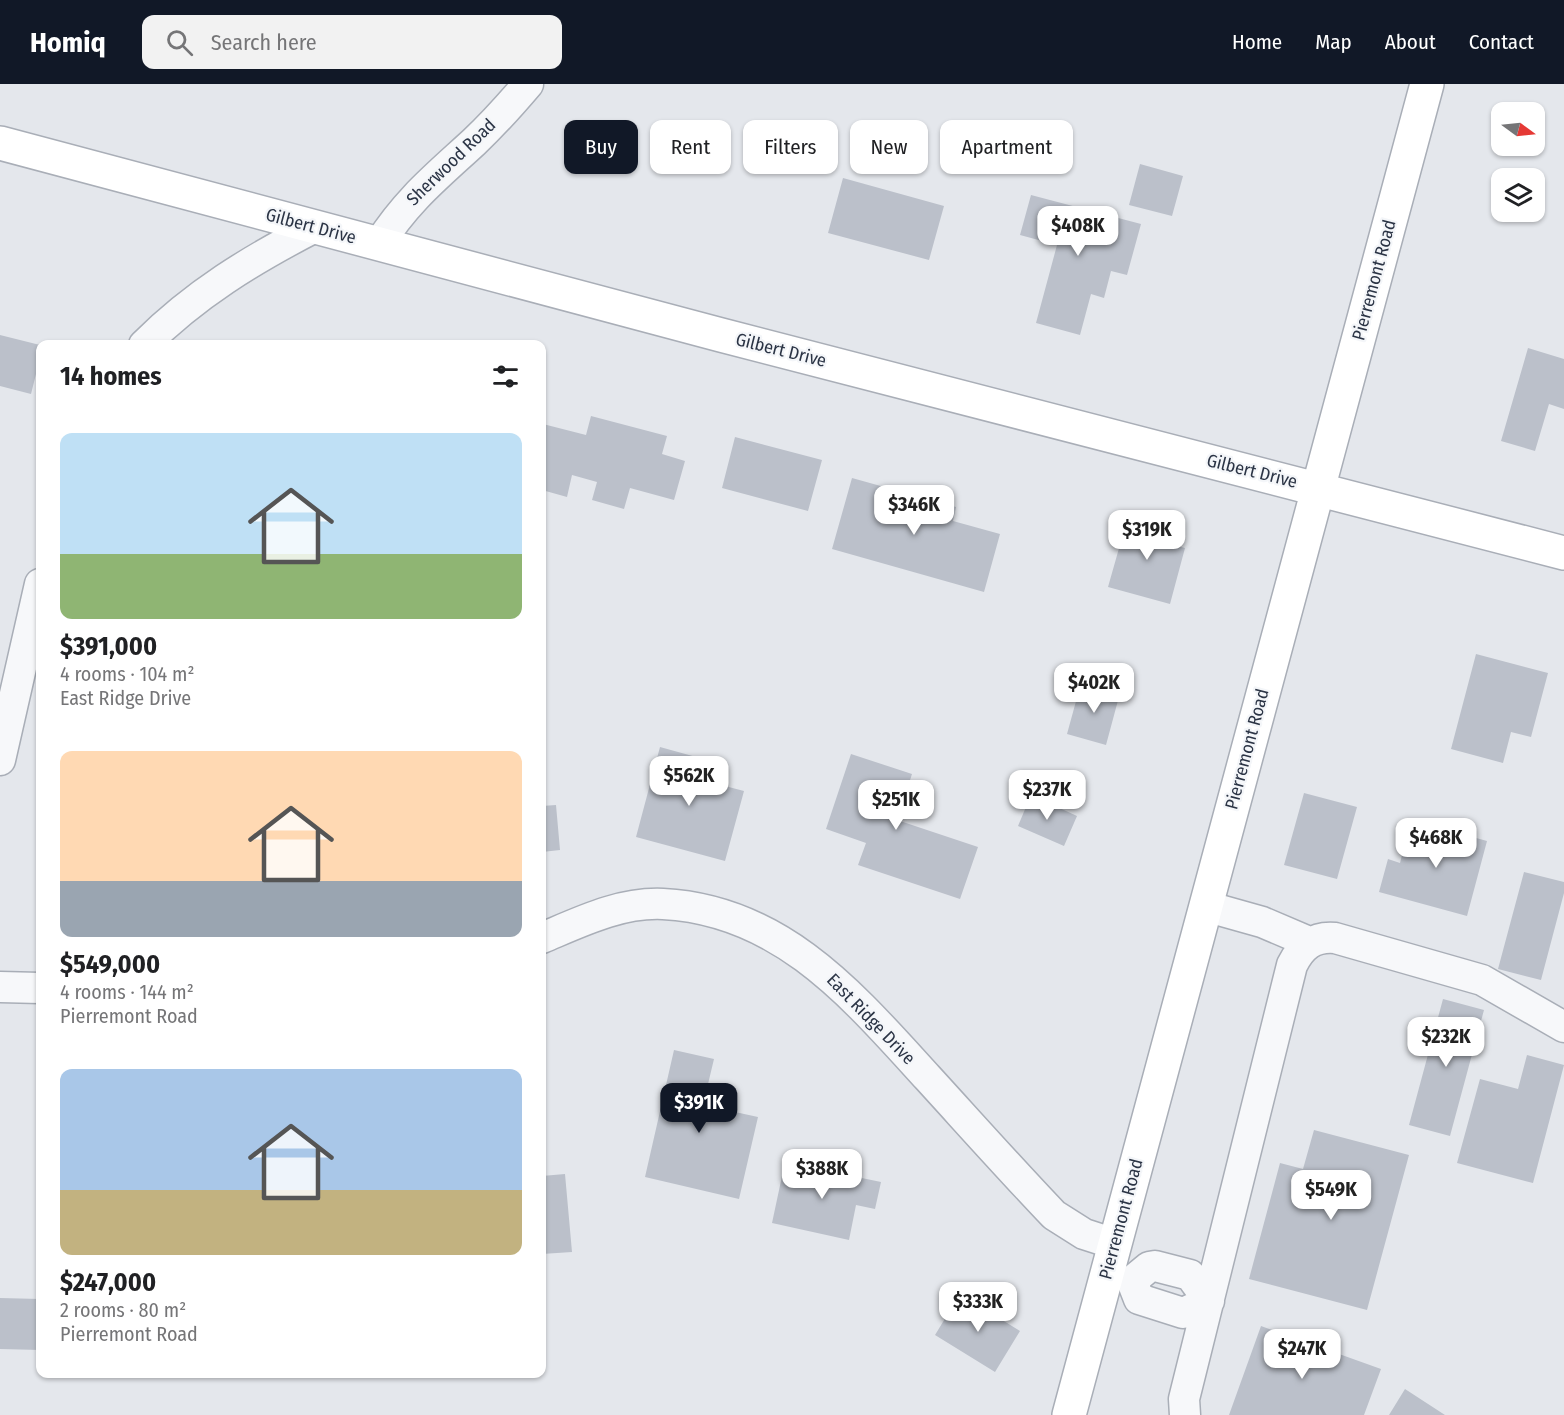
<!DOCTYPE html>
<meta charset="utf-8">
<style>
:root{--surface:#fff;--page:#f2f2f2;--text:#202124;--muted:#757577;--accent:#111827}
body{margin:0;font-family:"Fira Sans Condensed",sans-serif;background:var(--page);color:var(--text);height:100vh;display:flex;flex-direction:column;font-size:22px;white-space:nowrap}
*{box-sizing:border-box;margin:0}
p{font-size:20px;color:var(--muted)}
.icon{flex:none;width:33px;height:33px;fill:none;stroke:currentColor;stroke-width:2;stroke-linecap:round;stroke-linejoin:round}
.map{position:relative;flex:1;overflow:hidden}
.sheet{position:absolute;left:36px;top:256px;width:510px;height:1038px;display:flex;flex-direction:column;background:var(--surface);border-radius:12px;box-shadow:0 2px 4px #0004}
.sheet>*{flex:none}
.hud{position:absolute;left:564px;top:36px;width:570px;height:54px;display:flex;gap:12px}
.needle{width:39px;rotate:105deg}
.buttons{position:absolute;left:1491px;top:18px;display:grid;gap:12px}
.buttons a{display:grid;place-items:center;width:54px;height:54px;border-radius:12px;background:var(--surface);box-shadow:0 2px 4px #0004;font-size:30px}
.price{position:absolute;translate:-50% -51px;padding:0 14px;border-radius:12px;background:#fff;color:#222;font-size:20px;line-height:39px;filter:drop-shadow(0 2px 3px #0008)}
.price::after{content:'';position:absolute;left:50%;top:36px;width:18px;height:14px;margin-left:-9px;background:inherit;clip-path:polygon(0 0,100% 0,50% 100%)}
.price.on{background:var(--accent);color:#fff}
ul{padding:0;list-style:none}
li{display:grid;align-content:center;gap:12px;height:318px;padding:0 24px}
li span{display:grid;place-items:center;height:186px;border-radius:12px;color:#555}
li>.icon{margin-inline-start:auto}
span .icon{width:108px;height:108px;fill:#fffc;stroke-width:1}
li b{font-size:26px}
h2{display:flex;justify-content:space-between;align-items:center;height:72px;padding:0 24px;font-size:26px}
.tag{padding:0 21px;border-radius:12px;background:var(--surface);box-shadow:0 2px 4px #0004;font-size:21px;line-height:54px}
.tag.on{background:var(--accent);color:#fff}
header{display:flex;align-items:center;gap:36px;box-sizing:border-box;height:84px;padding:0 30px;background:var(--accent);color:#fff}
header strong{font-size:28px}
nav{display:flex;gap:33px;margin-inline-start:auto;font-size:21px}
.search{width:420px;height:54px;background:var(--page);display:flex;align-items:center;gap:15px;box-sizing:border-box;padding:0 21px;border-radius:12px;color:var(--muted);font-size:22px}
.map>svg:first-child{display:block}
</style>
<header>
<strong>Homiq</strong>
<div class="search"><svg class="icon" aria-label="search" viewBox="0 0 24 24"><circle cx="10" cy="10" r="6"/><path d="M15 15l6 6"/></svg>Search here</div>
<nav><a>Home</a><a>Map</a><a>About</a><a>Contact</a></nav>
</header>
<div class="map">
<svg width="1564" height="1331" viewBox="0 0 1564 1331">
<rect width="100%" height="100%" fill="#e4e7ec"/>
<!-- building -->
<path fill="#bbc0ca" d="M1140,80L1183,92L1172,132L1129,121Z
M843,94L944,122L929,176L828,149Z
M1031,111L1141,140L1127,191L1111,187L1104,214L1091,210L1080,251L1036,239L1057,161L1020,151Z
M0,251L40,261V274L31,310L0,302Z
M1528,264L1564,275V325L1549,320L1535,367L1501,357Z
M591,332L667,352L662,370L685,377L674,416L630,404L624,425L592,416L597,398L572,391L567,413L542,406L543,340L586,351Z
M735,353L822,376L808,427L722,404Z
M852,394L956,423L953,437L1000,450L984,508L832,465Z
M1129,429L1168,440L1162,458L1185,464L1170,520L1108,503Z
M1476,570L1548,589L1531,653L1511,648L1503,679L1451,665Z
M1081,599L1120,609L1106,661L1067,650Z
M660,663L707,676L702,696L744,707L725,777L636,753Z
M851,670L912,690L897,736L978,763L960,815L858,781L866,759L826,745Z
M1304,709L1357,723L1337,795L1284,781Z
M1031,711L1077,732L1064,762L1018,742Z
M556,721L560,766L542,768V722Z
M1411,736L1487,757L1467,832L1379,808L1388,775L1400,779Z
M1524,788L1564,798V809L1541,896L1498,885Z
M1443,915L1484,926L1450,1052L1409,1041Z
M674,966L714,975L703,1021L758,1033L739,1115L645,1093Z
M1527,971L1564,981L1533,1099L1457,1079L1480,995L1518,1005Z
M1314,1046L1409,1071L1367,1226L1249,1195L1280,1079L1303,1085Z
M785,1078L881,1098L875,1125L856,1121L849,1156L772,1139Z
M565,1090L572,1168L542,1170V1092Z
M960,1210L1020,1247L995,1288L935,1251Z
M0,1214L40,1215V1266L0,1265Z
M1261,1242L1381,1285L1364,1331H1229Z
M1405,1305L1445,1331H1389Z"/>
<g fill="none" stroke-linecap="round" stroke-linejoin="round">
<!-- street casing -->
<g stroke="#a9aeb7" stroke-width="33">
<path id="street" d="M379,160C407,116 436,93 474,58C493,40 511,20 528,0
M144,261C195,210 251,176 315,143
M0,676L40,500
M1205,822L1262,838L1309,858
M542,854C580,838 620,818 663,820C782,826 854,913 928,994C970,1040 1011,1086 1054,1131L1084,1150L1115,1160
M0,903L40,904
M1155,1182L1190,1191L1209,1217L1183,1229L1139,1215L1132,1197L1149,1183Z
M1185,1331L1184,1315L1292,881C1301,863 1313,852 1335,854L1482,896L1564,943"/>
</g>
<!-- secondary casing -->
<g stroke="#a9aeb7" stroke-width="36">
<path id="secondary" d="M0,59L721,251L1564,469
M1069,1331L1427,0"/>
</g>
<!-- street -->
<use href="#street" stroke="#f7f8fa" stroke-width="30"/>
<!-- secondary -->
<use href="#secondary" stroke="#fff" stroke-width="33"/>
</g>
<g text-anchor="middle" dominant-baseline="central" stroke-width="4.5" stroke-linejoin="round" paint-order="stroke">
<!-- street labels -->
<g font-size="18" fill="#2b3445" stroke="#f4f6f9">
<text transform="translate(451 78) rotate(-44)">Sherwood Road</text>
<text transform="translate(311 142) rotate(15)">Gilbert Drive</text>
<text transform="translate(1374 196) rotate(-75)">Pierremont Road</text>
<text transform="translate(781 266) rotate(14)">Gilbert Drive</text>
<text transform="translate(1252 387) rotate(14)">Gilbert Drive</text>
<text transform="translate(1247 665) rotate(-75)">Pierremont Road</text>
<text transform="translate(871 935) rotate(46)">East Ridge Drive</text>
<text transform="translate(1121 1135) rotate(-75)">Pierremont Road</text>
</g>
</g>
</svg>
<div class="buttons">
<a><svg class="needle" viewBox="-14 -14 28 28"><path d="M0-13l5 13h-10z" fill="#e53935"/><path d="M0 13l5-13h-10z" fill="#757577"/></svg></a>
<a><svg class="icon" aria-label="layers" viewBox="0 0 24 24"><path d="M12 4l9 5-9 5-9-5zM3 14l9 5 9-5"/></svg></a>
</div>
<b class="price" style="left:1078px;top:173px">$408K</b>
<b class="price" style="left:914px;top:452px">$346K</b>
<b class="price" style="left:1147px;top:477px">$319K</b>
<b class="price" style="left:1094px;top:630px">$402K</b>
<b class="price" style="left:689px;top:723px">$562K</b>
<b class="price" style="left:1047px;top:737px">$237K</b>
<b class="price" style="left:896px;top:747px">$251K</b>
<b class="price" style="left:1436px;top:785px">$468K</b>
<b class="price" style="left:1446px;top:984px">$232K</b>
<b class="price on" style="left:699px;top:1050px">$391K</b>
<b class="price" style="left:822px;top:1116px">$388K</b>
<b class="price" style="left:1331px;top:1137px">$549K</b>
<b class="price" style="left:978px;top:1249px">$333K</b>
<b class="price" style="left:1302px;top:1296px">$247K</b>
<div class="hud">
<a class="tag on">Buy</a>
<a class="tag">Rent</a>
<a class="tag">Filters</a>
<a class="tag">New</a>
<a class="tag">Apartment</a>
</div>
<section class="sheet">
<h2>14 homes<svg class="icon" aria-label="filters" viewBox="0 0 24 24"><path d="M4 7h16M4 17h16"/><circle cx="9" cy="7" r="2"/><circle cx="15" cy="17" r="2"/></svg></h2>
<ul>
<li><span style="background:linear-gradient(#bfe0f5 65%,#8fb573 0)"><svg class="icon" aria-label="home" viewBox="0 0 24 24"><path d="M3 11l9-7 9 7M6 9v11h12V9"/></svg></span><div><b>$391,000</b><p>4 rooms · 104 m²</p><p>East Ridge Drive</p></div></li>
<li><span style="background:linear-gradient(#ffd9b3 70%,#9aa5b1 0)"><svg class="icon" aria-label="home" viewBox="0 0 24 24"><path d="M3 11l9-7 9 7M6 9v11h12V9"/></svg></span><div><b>$549,000</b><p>4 rooms · 144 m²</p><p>Pierremont Road</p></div></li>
<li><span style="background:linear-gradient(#a9c7e8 65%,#c2b280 0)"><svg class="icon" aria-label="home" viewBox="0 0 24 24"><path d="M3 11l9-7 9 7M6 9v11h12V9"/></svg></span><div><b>$247,000</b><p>2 rooms · 80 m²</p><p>Pierremont Road</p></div></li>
</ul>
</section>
</div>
